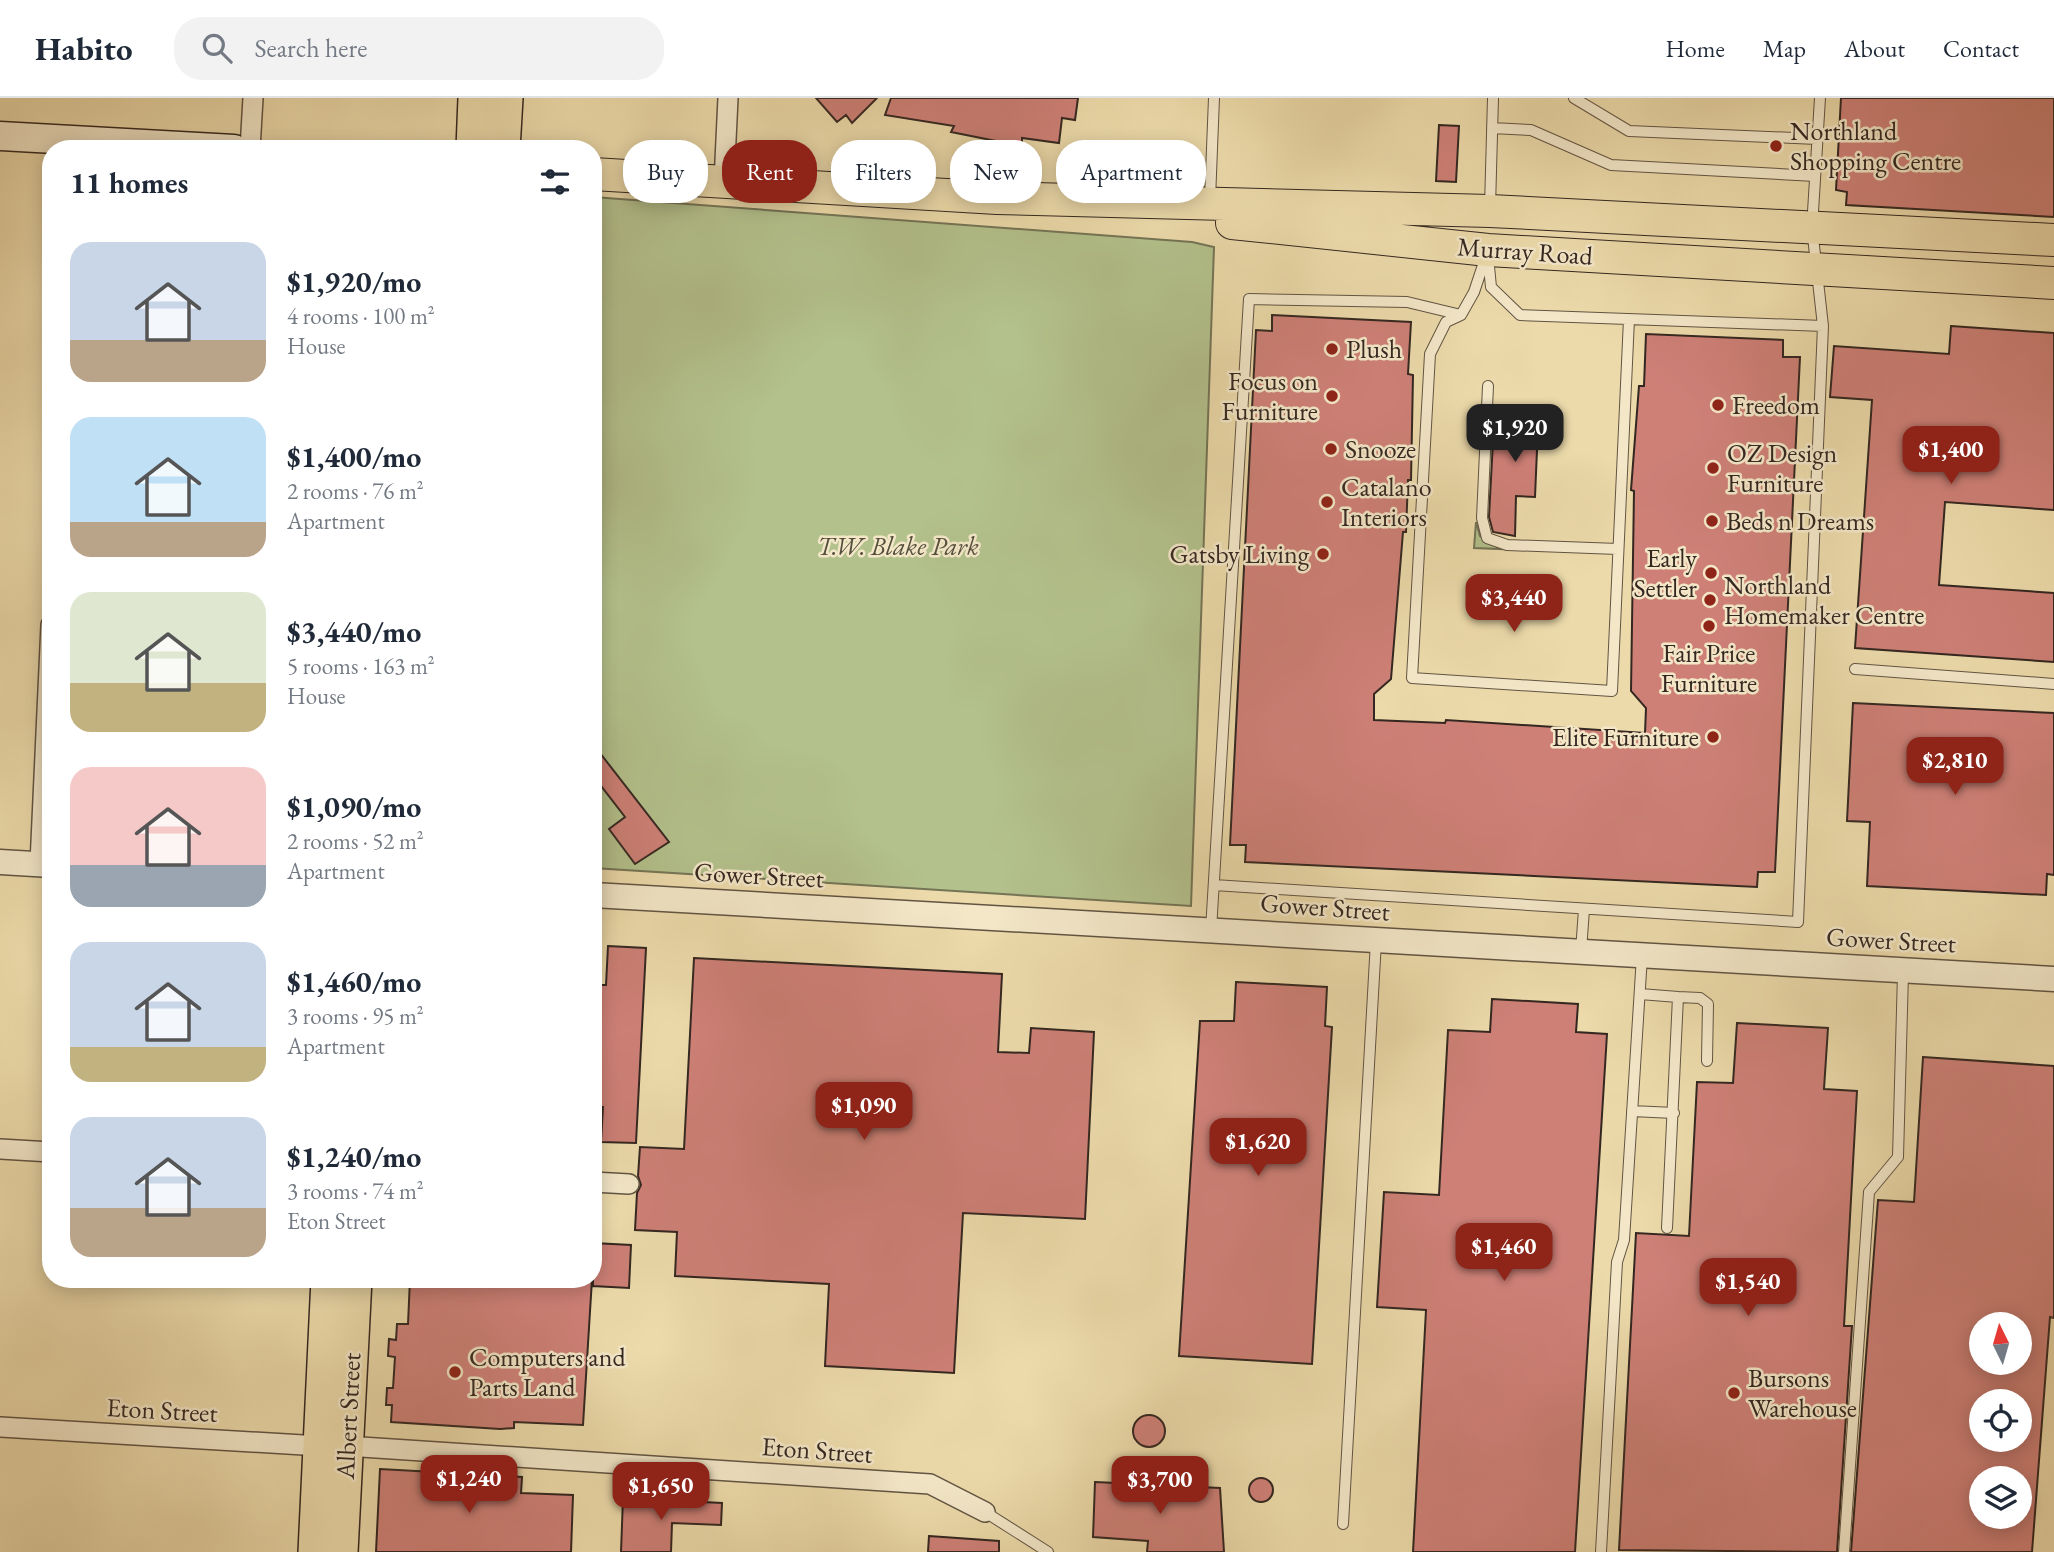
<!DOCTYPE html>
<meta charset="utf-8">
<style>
:root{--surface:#fff;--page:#f2f2f3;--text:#1f2937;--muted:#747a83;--line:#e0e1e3;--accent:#8f2418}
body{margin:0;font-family:"EB Garamond",serif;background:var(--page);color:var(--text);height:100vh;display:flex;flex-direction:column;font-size:26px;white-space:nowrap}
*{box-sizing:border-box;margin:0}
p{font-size:23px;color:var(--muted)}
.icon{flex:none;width:38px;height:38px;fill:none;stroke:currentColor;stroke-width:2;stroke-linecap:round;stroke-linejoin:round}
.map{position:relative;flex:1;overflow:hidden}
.details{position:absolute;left:42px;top:42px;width:560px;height:1148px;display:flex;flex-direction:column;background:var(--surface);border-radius:28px;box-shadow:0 4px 18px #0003}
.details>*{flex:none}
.banner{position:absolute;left:623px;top:42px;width:665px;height:63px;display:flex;gap:14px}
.needle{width:46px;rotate:355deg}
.fabs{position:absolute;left:1969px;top:1214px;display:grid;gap:14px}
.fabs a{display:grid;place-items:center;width:63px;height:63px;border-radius:50%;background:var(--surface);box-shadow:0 4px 18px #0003;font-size:35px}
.price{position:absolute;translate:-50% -60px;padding:0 16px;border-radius:14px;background:var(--accent);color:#fff;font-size:23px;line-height:46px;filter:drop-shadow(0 2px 4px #0008)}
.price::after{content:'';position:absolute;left:50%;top:42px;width:21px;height:16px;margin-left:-10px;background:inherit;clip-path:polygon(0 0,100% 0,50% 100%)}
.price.on{background:#222;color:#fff}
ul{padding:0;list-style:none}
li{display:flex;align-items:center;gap:21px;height:175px;padding:0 28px}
li span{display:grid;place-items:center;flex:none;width:196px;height:140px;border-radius:21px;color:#555}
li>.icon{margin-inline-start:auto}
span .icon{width:84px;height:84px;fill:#fffc;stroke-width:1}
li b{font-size:30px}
h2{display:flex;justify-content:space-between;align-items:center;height:84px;padding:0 28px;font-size:30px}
.chip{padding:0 24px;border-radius:28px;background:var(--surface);box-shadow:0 4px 18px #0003;font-size:24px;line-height:63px}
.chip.on{background:var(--accent);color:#fff}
header{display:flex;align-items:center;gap:42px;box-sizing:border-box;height:98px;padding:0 35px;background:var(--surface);border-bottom:2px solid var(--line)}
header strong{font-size:33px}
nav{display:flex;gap:38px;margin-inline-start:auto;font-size:24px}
.search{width:490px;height:63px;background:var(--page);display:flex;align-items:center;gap:18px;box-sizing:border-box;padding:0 24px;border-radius:28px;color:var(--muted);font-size:26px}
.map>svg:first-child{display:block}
</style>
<header>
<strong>Habito</strong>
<div class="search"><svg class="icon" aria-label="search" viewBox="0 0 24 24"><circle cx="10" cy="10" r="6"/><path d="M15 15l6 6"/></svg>Search here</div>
<nav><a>Home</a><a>Map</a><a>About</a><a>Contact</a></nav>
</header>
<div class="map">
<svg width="2054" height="1454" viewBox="0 0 2054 1454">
<rect width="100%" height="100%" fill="#ecdaaa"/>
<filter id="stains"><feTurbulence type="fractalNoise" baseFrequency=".00286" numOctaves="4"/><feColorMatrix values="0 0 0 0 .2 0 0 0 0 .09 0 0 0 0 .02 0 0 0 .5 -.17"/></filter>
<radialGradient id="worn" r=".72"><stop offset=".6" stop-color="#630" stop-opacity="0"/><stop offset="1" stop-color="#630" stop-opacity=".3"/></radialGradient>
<!-- green -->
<path fill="#b3c18c" stroke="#747456" stroke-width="2" d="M593,99L1192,144L1214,149L1191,808L593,770Z
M1476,424L1480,438L1500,451L1474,450Z"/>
<!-- building -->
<path fill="#ce8077" stroke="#342721" stroke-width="2" fill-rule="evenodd" d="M816,0H877L852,25L846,17L837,24Z
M891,0H1078L1075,22L1062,20L1059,45L1022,40V45H1006L951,34L954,28L885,17Z
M1841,0H2054V119L1846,107L1847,94L1836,92Z
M1439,27L1459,28L1456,84L1436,83Z
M1272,217L1411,224L1408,276L1413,277L1411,382H1408L1406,434H1403L1391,581L1374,596V622L1445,625L1446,622L1645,635L1646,610L1631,593L1634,393L1631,392L1639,288H1644L1646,236L1783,242V259H1800L1775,774H1758L1757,789L1412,772L1245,764L1246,747H1230L1256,232L1272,233Z
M1951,228L2054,235V412L1945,404L1939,487L2054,495V564L1855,550L1872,302L1830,299L1834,248L1949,256Z
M1511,308L1551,309V329L1538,328L1535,399L1516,398L1515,438L1493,434L1489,419L1494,324H1510Z
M1853,605L2054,615V777L2047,776L2046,797L1867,788L1870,724L1847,723Z
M593,646L669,744L635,766L609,731L625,719L601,688L593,694Z
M608,848L646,850L636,1045L601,1044L603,1009H593V887H606Z
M694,860L1002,876L998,954L1029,955L1031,930L1094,934L1085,1121L963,1115L954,1275L825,1268L829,1186L675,1178L677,1134L635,1132L637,1095L641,1087L638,1078L640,1049L684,1051Z
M1236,884L1327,889L1325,928L1332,929L1312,1266L1179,1258L1200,923H1234Z
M1492,901L1578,906L1576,934L1607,936L1575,1454H1413L1426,1212L1377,1209L1384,1094L1439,1097L1448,932L1490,934Z
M1737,925L1828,930L1824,991L1857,993L1844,1228H1852L1837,1454L1619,1452L1636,1135L1689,1138L1697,984L1733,985Z
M1923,959L2054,968V1220L2050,1219L2032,1454H1851L1878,1102L1914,1104ZM1981,1227H2020V1265H1981ZM1981,1304H2020V1342H1981ZM1981,1381H2020V1419H1981Z
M593,1145L631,1147L629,1190L593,1188Z
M410,1181H592L583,1327L514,1324V1330L500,1331L391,1324L392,1307H386L387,1290H393L395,1259L388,1258L389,1241L396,1242L397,1226H408Z
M1133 1333a16 16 0 1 1 32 0a16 16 0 1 1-32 0Z
M380,1371L522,1379L521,1395L573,1397L571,1454H376Z
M1249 1392a12 12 0 1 1 24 0a12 12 0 1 1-24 0Z
M1095,1384L1220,1390L1224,1454H1147L1148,1443L1093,1439Z
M623,1400L722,1405L721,1427L672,1425L671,1454H621Z
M929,1438L999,1443V1454H928Z"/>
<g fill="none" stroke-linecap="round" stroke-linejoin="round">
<!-- service casing -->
<g stroke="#625443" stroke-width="12">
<path id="service" d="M1574,0L1629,33L1817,41
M1492,30L1531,32L1611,67L1815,78
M1210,101L1214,0
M1490,109L1493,0
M1487,155L1474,194L1461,217L1446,224L1430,256L1412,580L1612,593L1629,221
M1488,158L1491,189L1520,217L1823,228
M1488,288L1482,420L1487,440L1507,447L1618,451
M1855,571L2054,586
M1214,787L1798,824L1823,228L1812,130L1820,0
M1211,832L1249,201L1407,204L1461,217
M1581,853L1584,811
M1640,896L1678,899L1667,1130
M1678,899L1700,900L1708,906L1707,963
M1632,1013L1674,1015
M985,1414L1048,1454
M1343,1426L1376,843
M1601,1454L1617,1164L1624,1142L1642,858
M1844,1454L1869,1094L1898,1059L1903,875"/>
</g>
<!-- minor casing -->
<g stroke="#625443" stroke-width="22">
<path id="minor" d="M250,51L253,0
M724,84L728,0
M40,766L51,527
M0,1051L51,1054
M593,1084L629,1086
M0,1329L320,1348
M346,1348L930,1386L985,1414"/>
</g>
<!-- tertiary casing -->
<g stroke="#625443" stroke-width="27">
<path id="tertiary" d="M0,764L51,767
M593,797L2054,881"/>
</g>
<!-- secondary casing -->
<g stroke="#342721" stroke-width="31">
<path id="secondary" d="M0,38L234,51"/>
</g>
<!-- primary casing -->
<g stroke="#342721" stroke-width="34">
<path id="primary" d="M593,76L997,100L1490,113L2054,142
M1232,125L1488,152L2054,185"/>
</g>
<!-- trunk casing -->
<g stroke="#342721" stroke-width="36">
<path id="trunk" d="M473,51L475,0
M503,51L506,0
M315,1454L328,1181
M341,1454L355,1181"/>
</g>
<!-- service -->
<use href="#service" stroke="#f3e7c8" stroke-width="10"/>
<!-- minor -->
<use href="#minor" stroke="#f3e7c8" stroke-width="19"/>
<!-- tertiary -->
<use href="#tertiary" stroke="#f3e7c8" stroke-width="24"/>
<!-- secondary -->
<use href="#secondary" stroke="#f3e7c8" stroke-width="28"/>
<!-- primary -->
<use href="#primary" stroke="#ecdaaa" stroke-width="32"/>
<!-- trunk -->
<use href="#trunk" stroke="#ecdaaa" stroke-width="33"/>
</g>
<!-- markers -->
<g fill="#8f2418" stroke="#f3e7c8" stroke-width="2.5">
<circle cx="1776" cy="48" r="7"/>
<circle cx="1332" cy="251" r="7"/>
<circle cx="1332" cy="298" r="7"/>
<circle cx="1718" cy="307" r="7"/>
<circle cx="1331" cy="351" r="7"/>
<circle cx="1713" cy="370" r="7"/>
<circle cx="1327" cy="404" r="7"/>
<circle cx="1712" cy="423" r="7"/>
<circle cx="1323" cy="456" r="7"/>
<circle cx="1711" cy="475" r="7"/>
<circle cx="1710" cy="502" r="7"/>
<circle cx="1709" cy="528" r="7"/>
<circle cx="1713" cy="639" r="7"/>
<circle cx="455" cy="1274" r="7"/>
<circle cx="1734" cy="1295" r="7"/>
</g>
<g text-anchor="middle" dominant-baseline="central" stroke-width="5" stroke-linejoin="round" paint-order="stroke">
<!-- poi labels -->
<g font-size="26" fill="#342721" stroke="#f3e7c8" text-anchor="start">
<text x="1790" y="33">Northland<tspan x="1790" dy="30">Shopping Centre</tspan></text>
<text x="1346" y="251">Plush</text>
<text x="1318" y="283" text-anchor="end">Focus on<tspan x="1318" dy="30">Furniture</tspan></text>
<text x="1732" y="307">Freedom</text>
<text x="1345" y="351">Snooze</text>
<text x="1727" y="355">OZ Design<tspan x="1727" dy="30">Furniture</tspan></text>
<text x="1341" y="389">Catalano<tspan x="1341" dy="30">Interiors</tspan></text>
<text x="1726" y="423">Beds n Dreams</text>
<text x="1309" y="456" text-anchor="end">Gatsby Living</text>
<text x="1697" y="460" text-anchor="end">Early<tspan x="1697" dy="30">Settler</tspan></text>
<text x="1724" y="487">Northland<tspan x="1724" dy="30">Homemaker Centre</tspan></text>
<text x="1709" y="555" text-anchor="middle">Fair Price<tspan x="1709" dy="30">Furniture</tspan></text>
<text x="1699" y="639" text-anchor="end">Elite Furniture</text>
<text x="469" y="1259">Computers and<tspan x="469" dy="30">Parts Land</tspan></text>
<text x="1748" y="1280">Bursons<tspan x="1748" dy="30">Warehouse</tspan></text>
</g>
<!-- street labels -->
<g font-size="26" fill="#342721" stroke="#f3e7c8">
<text transform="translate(1525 153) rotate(4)">Murray Road</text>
<text transform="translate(759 777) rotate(3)">Gower Street</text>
<text transform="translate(1325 809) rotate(4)">Gower Street</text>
<text transform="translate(1891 842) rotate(3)">Gower Street</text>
<text transform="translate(162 1312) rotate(3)">Eton Street</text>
<text transform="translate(348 1318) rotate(-87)">Albert Street</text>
<text transform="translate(817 1352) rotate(4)">Eton Street</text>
</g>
<!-- park labels -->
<g font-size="26" font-style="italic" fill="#544e3c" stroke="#f3e7c8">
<text x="898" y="448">T.W. Blake Park</text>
</g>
</g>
<rect width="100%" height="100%" filter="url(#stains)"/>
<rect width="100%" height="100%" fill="url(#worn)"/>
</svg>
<div class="fabs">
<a><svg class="needle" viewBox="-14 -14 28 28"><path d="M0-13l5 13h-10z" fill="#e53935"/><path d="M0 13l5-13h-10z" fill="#747a83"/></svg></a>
<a><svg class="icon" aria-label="locate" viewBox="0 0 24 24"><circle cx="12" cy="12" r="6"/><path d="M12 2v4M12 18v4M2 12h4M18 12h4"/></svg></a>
<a><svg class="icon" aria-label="layers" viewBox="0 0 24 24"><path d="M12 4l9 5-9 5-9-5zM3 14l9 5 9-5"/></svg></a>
</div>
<b class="price on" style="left:1515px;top:366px">$1,920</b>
<b class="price" style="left:1951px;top:388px">$1,400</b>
<b class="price" style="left:1514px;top:536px">$3,440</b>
<b class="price" style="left:1955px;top:699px">$2,810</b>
<b class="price" style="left:864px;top:1044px">$1,090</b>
<b class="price" style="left:1258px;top:1080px">$1,620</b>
<b class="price" style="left:1504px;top:1185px">$1,460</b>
<b class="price" style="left:1748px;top:1220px">$1,540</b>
<b class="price" style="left:469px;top:1417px">$1,240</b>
<b class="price" style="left:1160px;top:1418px">$3,700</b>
<b class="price" style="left:661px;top:1424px">$1,650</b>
<div class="banner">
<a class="chip">Buy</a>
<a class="chip on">Rent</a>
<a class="chip">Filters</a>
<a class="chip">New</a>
<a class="chip">Apartment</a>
</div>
<section class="details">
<h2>11 homes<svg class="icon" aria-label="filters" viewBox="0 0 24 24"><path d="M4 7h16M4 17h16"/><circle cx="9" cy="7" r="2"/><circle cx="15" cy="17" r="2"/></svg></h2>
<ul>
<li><span style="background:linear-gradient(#c9d6e8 70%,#b9a48a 0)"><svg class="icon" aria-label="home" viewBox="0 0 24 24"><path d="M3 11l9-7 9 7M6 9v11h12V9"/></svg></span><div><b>$1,920/mo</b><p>4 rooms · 100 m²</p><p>House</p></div></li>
<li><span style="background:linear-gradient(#bfe0f5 75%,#b9a48a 0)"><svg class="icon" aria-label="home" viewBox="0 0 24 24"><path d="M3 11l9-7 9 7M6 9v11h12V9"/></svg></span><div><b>$1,400/mo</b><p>2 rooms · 76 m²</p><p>Apartment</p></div></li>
<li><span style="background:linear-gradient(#dfe7d0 65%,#c2b280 0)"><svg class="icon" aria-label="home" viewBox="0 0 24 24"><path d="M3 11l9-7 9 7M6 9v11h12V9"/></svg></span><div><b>$3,440/mo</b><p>5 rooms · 163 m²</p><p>House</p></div></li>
<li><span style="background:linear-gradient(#f6c9c9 70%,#9aa5b1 0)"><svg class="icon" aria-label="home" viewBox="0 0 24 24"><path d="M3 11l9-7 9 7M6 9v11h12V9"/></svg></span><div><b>$1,090/mo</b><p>2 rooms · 52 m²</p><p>Apartment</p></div></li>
<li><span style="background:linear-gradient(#c9d6e8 75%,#c2b280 0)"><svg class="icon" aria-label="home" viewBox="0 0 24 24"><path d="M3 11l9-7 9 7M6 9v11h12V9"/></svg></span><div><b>$1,460/mo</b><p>3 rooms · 95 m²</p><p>Apartment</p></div></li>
<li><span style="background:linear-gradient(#c9d6e8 65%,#b9a48a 0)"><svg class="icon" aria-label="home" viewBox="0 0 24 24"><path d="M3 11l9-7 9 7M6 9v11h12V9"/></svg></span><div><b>$1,240/mo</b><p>3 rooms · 74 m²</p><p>Eton Street</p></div></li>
</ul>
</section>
</div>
